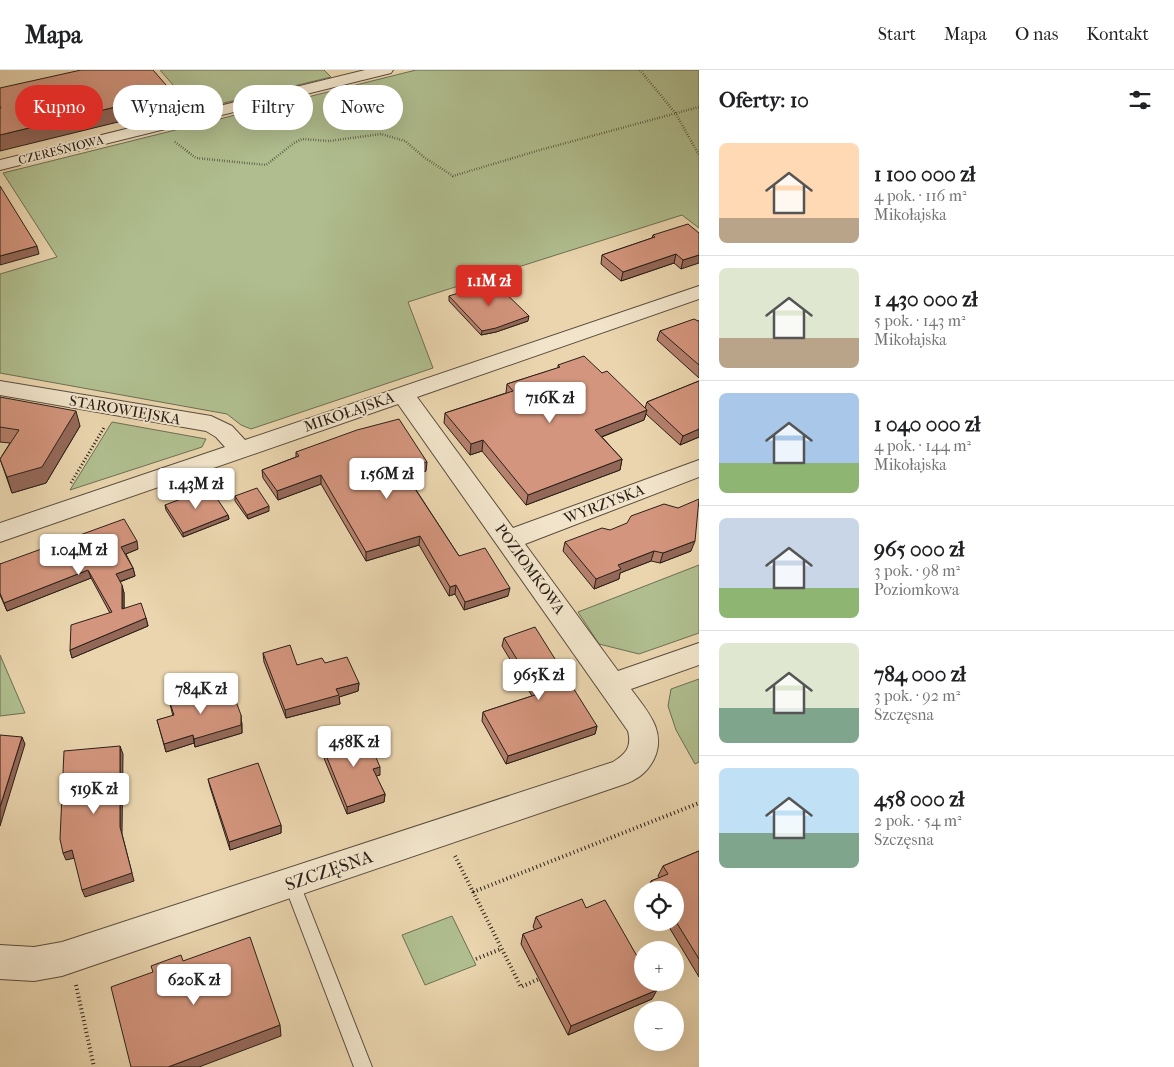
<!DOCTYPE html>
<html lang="pl">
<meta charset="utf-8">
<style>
:root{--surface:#fff;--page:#f6f6f6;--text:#202124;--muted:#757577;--line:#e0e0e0;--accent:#d93025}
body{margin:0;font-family:"IM FELL French Canon",serif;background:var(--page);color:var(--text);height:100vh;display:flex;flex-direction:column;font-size:19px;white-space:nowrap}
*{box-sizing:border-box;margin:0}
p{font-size:16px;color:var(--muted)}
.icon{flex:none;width:28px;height:28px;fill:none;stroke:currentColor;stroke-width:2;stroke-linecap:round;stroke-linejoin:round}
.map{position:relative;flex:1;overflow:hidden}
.drawer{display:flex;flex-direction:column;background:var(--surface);width:475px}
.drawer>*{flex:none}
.guide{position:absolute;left:15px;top:15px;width:475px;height:45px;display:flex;gap:10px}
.buttons{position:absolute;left:634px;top:811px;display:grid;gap:10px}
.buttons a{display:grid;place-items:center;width:50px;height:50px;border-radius:50%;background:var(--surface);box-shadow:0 5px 20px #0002;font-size:25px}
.price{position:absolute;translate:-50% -42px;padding:0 11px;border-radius:5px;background:#fff;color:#222;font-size:16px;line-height:32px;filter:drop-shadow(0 1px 2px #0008)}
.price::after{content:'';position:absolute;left:50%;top:30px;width:15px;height:11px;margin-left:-8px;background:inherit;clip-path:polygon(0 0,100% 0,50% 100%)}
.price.current{background:var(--accent);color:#fff}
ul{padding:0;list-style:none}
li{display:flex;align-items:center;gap:15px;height:125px;padding:0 20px}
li+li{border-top:1px solid var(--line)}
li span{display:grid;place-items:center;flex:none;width:140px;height:100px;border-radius:8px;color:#555}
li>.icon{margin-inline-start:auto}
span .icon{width:60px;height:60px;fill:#fffc;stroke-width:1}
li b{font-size:21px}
h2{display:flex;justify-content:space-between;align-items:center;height:60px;padding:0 20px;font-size:21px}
.pill{padding:0 18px;border-radius:22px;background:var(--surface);box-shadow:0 5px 20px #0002;font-size:18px;line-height:45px}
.pill.current{background:var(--accent);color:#fff}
header{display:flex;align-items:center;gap:30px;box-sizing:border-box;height:70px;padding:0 25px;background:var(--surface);border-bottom:1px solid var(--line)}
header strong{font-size:24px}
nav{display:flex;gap:28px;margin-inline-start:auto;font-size:18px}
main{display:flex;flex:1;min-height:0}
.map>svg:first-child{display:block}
</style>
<header>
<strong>Mapa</strong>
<nav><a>Start</a><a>Mapa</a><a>O nas</a><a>Kontakt</a></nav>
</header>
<main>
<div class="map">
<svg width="699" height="997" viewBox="0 0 699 997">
<rect width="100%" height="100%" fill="#ead5ae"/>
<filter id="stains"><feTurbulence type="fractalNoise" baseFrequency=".004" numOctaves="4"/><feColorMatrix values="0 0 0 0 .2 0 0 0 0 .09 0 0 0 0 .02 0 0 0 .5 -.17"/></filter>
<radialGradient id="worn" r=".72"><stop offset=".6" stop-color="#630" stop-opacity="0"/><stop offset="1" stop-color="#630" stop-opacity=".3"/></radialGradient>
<!-- green -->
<path fill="#b0be8f" stroke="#6d6f54" d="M160,0H324L331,7L195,40Z
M416,0H699V158L682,145L408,232L433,298L251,359L241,355L227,344L0,303V204L57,187L3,103Z
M112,352L206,369L202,377L70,420Z
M699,495V563L639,584L599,574L578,542Z
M0,585L25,643L0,646Z
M699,609V692L695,694L676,660L668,636L671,619Z
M452,846L476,895L425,915L402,865Z"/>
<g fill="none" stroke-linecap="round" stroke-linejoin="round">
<!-- lane casing -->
<g stroke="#5a4d3e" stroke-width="2">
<path id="lane" d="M292,807L297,809L300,814L372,997H354L284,814L287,809Z"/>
</g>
<!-- street casing -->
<g stroke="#5a4d3e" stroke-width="2">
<path id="street" d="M365,0H393L391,3L0,100V90Z
M699,216V229L417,327L513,458L699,390V407L525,474L618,601L699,573V595L631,619C647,641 667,661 654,689C647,703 637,710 622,715L62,906L34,911L0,909V875L34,877L62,872L613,692C626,684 632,677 628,661L398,334L0,472V453L225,377L216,367L206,361L0,325V311L211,346L232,356L245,370Z"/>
</g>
<!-- path-far2 -->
<path stroke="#2a2018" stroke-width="2.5" stroke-dasharray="0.5 2" stroke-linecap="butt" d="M640,0L676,44L699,85
M175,72L196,88L266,95L294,73L302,69L329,71L381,64L405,71L425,88L453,106L540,80L699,37"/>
<!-- path-far1 -->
<path stroke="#2a2018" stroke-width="3" stroke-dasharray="1 2.5" stroke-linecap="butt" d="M71,413L105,356"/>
<!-- path -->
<path stroke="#2a2018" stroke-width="4" stroke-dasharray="1 3" stroke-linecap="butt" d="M455,786L521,917L541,908
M473,822L699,733
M476,889L501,879
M76,915L94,997"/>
<!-- lane -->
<use href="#lane" fill="#f1e4ca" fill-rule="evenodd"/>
<!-- street -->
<use href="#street" fill="#f1e4ca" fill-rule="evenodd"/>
</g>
<!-- wall -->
<path fill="#b5806c" stroke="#2a2018" d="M699,163L681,199L674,193L621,211L601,194L602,185L652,168L653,165Z
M449,226L528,251L496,262L481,265L449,231Z
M698,251H699V308L657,270L660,261Z
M558,295L602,303L645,338L647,332L699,311V367L680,375L646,344L644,350L602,367L622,389L620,400L526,435L482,381L470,385L444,353L445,343L506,323L507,314L558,298Z
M0,327L80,356L46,413L12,423L0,389L10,373L0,372Z
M296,382L426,401L407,406L459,486L508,526L464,540L455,524L449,526L419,475L366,491L321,414L278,430L263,408L262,400L296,387Z
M235,426L269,441L248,449L235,431Z
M165,435L228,445L229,449L183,467L166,440Z
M565,472L691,481L660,493L651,491L620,503L619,509L594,519L563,481Z
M138,479L126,484L133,498L135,506L120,512L124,523V538L146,548L148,556L72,588L70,580L110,543L91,508L7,541L0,525V494Z
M504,568L597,656L595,664L506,694L482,651L483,642L532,626L502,576Z
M263,583L297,595L325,593L359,613L358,621L339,627L340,634L286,648L264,592Z
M230,628L242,653V663L195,677L194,673L166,682L157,650L173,646L169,630Z
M321,673L364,678L380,705L376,706L385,724L384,732L347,744L321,681Z
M208,709L281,755V763L230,780L210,717Z
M699,781V907L666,852H675V820H647L651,811L659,808L658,806L663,796Z
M586,838L652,929L568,965L521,874L523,864L535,860L533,857L536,847Z"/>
<!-- shaded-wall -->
<path fill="#946858" stroke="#2a2018" d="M173,23L175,38L0,81V65Z
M37,176L39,184L0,195V186Z
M676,184L674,193L621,211L623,202Z
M699,185V193L681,199L683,190Z
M529,246L528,251L496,262L481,265L482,261Z
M647,340L644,350L593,370L595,360Z
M76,341L80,356L46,413L12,423L7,407Z
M699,359V367L680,375L683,366Z
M483,370L482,381L470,385L471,374Z
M622,389L620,400L526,435L528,425Z
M427,392L426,401L401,408L402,399Z
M321,405V414L278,430L277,421Z
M269,436V441L248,449L247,445Z
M228,445L229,449L183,467V463Z
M420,466L419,475L366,491V482Z
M137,471L138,479L123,485L121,477Z
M695,471L691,481L660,493L663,483Z
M654,481L651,491L620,503L619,509L594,519L596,509L618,495Z
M133,498L135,506L118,512L116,504Z
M88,500L91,508L7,541L4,533Z
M122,515L124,523V547L122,539Z
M456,515L455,524L449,526L450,517Z
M510,518L508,526L464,540L465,532Z
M146,548L148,556L72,588L70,580Z
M359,613L358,621L339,627L340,634L286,648L285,640L336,619Z
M241,645L242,663L195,677L194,669Z
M597,656L595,664L506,694L508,686Z
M193,665L194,673L166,682L164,674Z
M22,667L25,674L0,756V737Z
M120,676L123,684L122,764L134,811L85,827L82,820L120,757Z
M380,697V705L373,707V699Z
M385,724L384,732L347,744V737Z
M281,755V763L230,780L229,772Z
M72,780L75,788L66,790L63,783Z
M657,920L652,929L568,965L571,956Z
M280,955L281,966L199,997H168Z"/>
<!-- building -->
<path fill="#d3957d" stroke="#2a2018" d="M81,0H153L173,23L0,65V38H1L0,36V18Z
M0,116L37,176L0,186Z
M688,154L699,163V185L683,190L676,184L623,202L602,185L655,167L653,165Z
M494,212L529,246L496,258L482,261L449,226Z
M694,249L698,251H699V295L660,261Z
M584,286L602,303L607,301L647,340L595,360L622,389L528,425L483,370L471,374L445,343L513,321L507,314L560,297L558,295Z
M699,311V359L683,366L647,332Z
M0,327L76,341L42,397L7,407L0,389L19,360L0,357Z
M399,349L427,392L402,399L459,486L485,478L510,518L465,532L456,515L450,517L420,466L366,482L321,405L277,421L262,400L299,386L296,382L357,360Z
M210,418L228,445L183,463L165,435Z
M257,418L269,436L247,445L235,426Z
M699,429L695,471L663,483L654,481L618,495L621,499L596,509L565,472L602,458L610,460L627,453L631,446L664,434L678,438Z
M124,449L137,471L121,477L133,498L116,504L122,515V539L141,533L146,548L70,580L71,555L112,542L88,500L4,533L0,523V494Z
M535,557L597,656L508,686L483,642L538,624L504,568Z
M290,575L297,595L322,588L325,593L347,587L359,613L336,619L339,625L285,640L263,583Z
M225,613L230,628L234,626L241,645V655L194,669L193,665L164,674L157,650L174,645L169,630Z
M357,661L364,678L371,676L380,697L373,699L385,724L347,737L321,673Z
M0,665L22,667L0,737Z
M120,676V757L132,803L82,820L72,780L63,783L60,769L64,681Z
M258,693L281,755L229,772L208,709Z
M699,781V889L675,850V820H657L651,811L668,804L663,796Z
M582,829L586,838L605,830L642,895V912H652L657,920L571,956L523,864L542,857L536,847Z
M250,867L280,955L168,997H131L111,917L153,902L151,896L181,885L183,891Z"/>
<g text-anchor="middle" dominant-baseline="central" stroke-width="4" stroke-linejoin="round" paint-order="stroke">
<!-- far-street labels -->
<g font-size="12" fill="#2a2018" stroke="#f1e4ca">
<text transform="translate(61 80) rotate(-14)">CZEREŚNIOWA</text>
</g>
<!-- street labels -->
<g font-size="15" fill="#2a2018" stroke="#f1e4ca">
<text transform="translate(125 340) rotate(10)">STAROWIEJSKA</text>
<text transform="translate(349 342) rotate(-19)">MIKOŁAJSKA</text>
<text transform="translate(604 434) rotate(-21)">WYRZYSKA</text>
<text transform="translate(530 499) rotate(54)">POZIOMKOWA</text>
</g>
<!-- near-street labels -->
<g font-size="18" fill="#2a2018" stroke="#f1e4ca">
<text transform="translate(329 801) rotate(-19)">SZCZĘSNA</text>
</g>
</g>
<rect width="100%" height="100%" filter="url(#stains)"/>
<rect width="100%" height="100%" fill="url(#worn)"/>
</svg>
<div class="buttons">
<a><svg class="icon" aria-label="locate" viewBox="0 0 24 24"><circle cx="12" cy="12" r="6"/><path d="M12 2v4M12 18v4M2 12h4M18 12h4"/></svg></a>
<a>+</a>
<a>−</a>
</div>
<b class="price current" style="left:489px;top:237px">1.1M zł</b>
<b class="price" style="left:550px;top:354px">716K zł</b>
<b class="price" style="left:387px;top:430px">1.56M zł</b>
<b class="price" style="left:196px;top:440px">1.43M zł</b>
<b class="price" style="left:79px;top:506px">1.04M zł</b>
<b class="price" style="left:539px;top:631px">965K zł</b>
<b class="price" style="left:201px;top:645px">784K zł</b>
<b class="price" style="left:354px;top:698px">458K zł</b>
<b class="price" style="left:94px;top:745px">519K zł</b>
<b class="price" style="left:194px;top:936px">620K zł</b>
<div class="guide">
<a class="pill current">Kupno</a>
<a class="pill">Wynajem</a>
<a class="pill">Filtry</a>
<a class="pill">Nowe</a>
</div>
</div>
<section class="drawer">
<h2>Oferty: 10<svg class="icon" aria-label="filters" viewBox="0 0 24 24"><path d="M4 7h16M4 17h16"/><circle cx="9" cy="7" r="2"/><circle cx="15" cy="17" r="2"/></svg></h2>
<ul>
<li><span style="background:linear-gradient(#ffd9b3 75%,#b9a48a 0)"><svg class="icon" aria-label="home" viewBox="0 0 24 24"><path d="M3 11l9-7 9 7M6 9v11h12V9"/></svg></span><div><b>1 100 000 zł</b><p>4 pok. · 116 m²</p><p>Mikołajska</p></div></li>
<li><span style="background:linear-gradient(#dfe7d0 70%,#b9a48a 0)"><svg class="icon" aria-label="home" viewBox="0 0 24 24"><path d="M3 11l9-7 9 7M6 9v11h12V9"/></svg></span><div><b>1 430 000 zł</b><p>5 pok. · 143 m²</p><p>Mikołajska</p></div></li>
<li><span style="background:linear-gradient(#a9c7e8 70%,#8fb573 0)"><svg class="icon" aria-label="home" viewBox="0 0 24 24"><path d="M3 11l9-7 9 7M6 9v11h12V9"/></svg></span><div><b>1 040 000 zł</b><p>4 pok. · 144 m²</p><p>Mikołajska</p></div></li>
<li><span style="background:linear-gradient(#c9d6e8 70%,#8fb573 0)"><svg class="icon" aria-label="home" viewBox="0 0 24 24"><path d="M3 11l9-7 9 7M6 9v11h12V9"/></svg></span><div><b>965 000 zł</b><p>3 pok. · 98 m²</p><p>Poziomkowa</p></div></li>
<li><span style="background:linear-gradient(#dfe7d0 65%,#7fa58c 0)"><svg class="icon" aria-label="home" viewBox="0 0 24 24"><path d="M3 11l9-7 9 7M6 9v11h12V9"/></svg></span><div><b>784 000 zł</b><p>3 pok. · 92 m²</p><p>Szczęsna</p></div></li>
<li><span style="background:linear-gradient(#bfe0f5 65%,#7fa58c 0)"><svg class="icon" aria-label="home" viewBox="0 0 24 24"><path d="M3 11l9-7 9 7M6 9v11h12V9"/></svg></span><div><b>458 000 zł</b><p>2 pok. · 54 m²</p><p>Szczęsna</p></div></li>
</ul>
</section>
</main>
